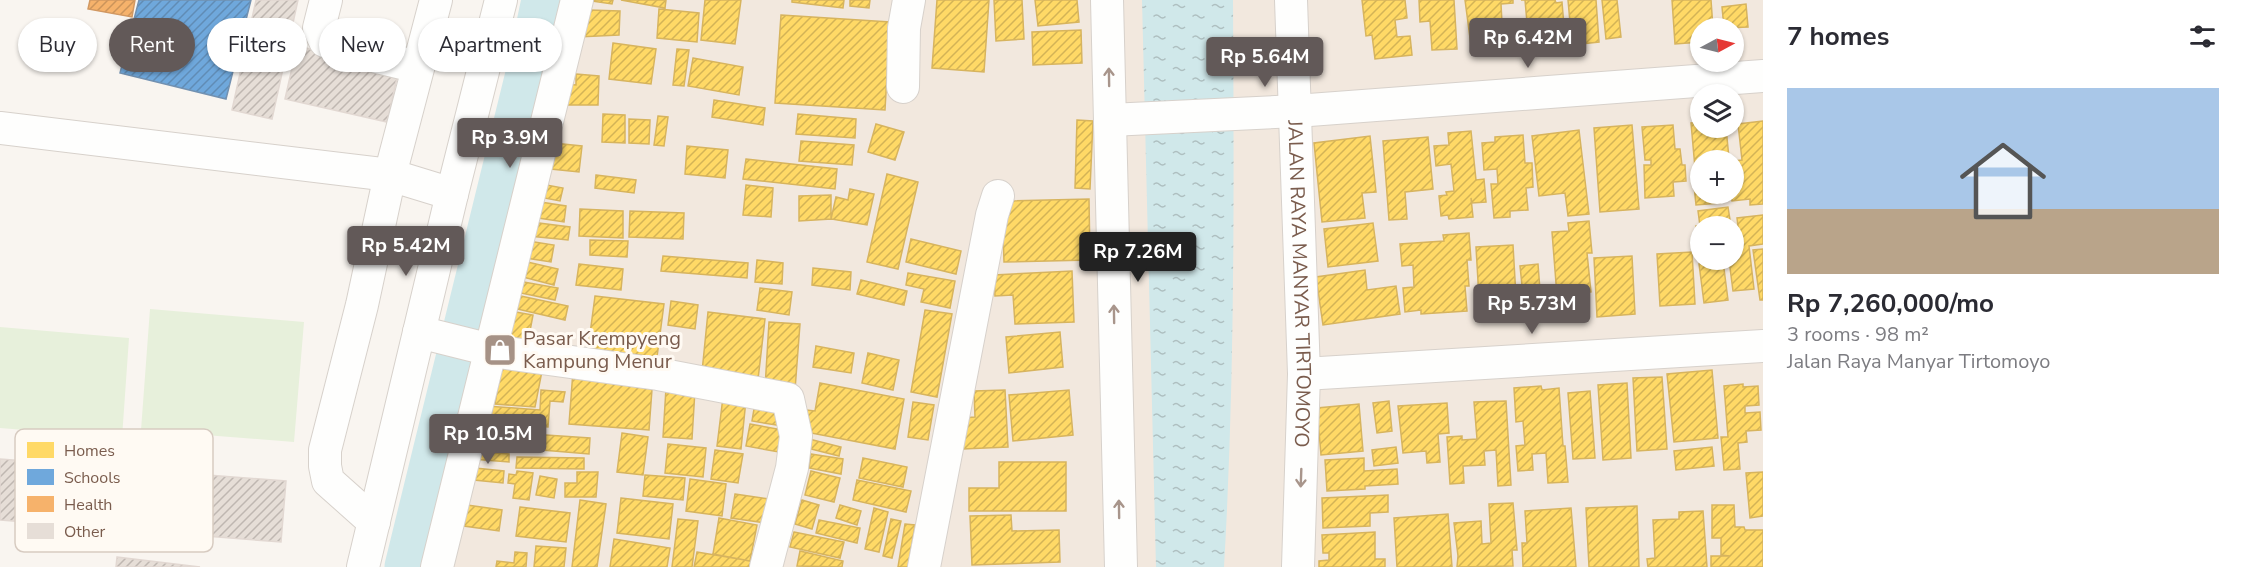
<!DOCTYPE html>
<meta charset="utf-8">
<style>
:root{--surface:#fff;--page:#f7f7f7;--text:#2b2b33;--muted:#7c7c81;--accent:#625958}
body{margin:0;font-family:"Nunito Sans",sans-serif;background:var(--page);color:var(--text);height:100vh;display:flex;flex-direction:column;font-size:22px;white-space:nowrap}
*{box-sizing:border-box;margin:0}
p{font-size:20px;color:var(--muted)}
.icon{flex:none;width:33px;height:33px;fill:none;stroke:currentColor;stroke-width:2;stroke-linecap:round;stroke-linejoin:round}
.map{position:relative;flex:1;overflow:hidden}
.drawer{display:flex;flex-direction:column;background:var(--surface);width:480px}
.drawer>*{flex:none}
.hud{position:absolute;left:18px;top:18px;width:570px;height:54px;display:flex;gap:12px}
.needle{width:39px;rotate:83deg}
.tools{position:absolute;left:1690px;top:18px;display:grid;gap:12px}
.tools a{display:grid;place-items:center;width:54px;height:54px;border-radius:50%;background:var(--surface);box-shadow:0 2px 4px #0004;font-size:30px}
.price{position:absolute;translate:-50% -51px;padding:0 14px;border-radius:6px;background:var(--accent);color:#fff;font-size:20px;line-height:39px;filter:drop-shadow(0 2px 3px #0008)}
.price::after{content:'';position:absolute;left:50%;top:36px;width:18px;height:14px;margin-left:-9px;background:inherit;clip-path:polygon(0 0,100% 0,50% 100%)}
.price.on{background:#222;color:#fff}
ul{padding:0;list-style:none}
li{display:grid;align-content:center;gap:12px;height:318px;padding:0 24px}
li span{display:grid;place-items:center;height:186px;border-radius:0px;color:#555}
li>.icon{margin-inline-start:auto}
span .icon{width:108px;height:108px;fill:#fffc;stroke-width:1}
li b{font-size:26px}
h2{display:flex;justify-content:space-between;align-items:center;height:72px;padding:0 24px;font-size:26px}
.tag{padding:0 21px;border-radius:27px;background:var(--surface);box-shadow:0 2px 4px #0004;font-size:21px;line-height:54px}
.tag.on{background:var(--accent);color:#fff}
main{display:flex;flex:1;min-height:0}
.map>svg:first-child{display:block}
</style>
<main>
<div class="map">
<svg width="1763" height="567" viewBox="0 0 1763 567">
<defs>
<pattern id="water-ripples" width="26" height="14" patternUnits="userSpaceOnUse" patternTransform="scale(1.5)"><rect width="26" height="14" fill="#d0e8ea"/><path d="M2 4q2-2 4 0t4 0M15 11q2-2 4 0t4 0" fill="none" stroke="#aebfc0"/></pattern>
<pattern id="homes-hatch" width="6" height="6" patternUnits="userSpaceOnUse" patternTransform="scale(1.5)"><rect width="6" height="6" fill="#ffd966"/><path d="M-1 1l2-2M0 6l6-6M5 7l2-2" fill="none" stroke="#d3b356"/></pattern>
<pattern id="schools-hatch" width="6" height="6" patternUnits="userSpaceOnUse" patternTransform="scale(1.5)"><rect width="6" height="6" fill="#6fa8dc"/><path d="M-1 1l2-2M0 6l6-6M5 7l2-2" fill="none" stroke="#608cb5"/></pattern>
<pattern id="health-hatch" width="6" height="6" patternUnits="userSpaceOnUse" patternTransform="scale(1.5)"><rect width="6" height="6" fill="#f6b26b"/><path d="M-1 1l2-2M0 6l6-6M5 7l2-2" fill="none" stroke="#cc945a"/></pattern>
<pattern id="building-hatch" width="6" height="6" patternUnits="userSpaceOnUse" patternTransform="scale(1.5)"><rect width="6" height="6" fill="#e6ded7"/><path d="M-1 1l2-2M0 6l6-6M5 7l2-2" fill="none" stroke="#bfb7b1"/></pattern>
</defs>
<rect width="100%" height="100%" fill="#f9f5f0"/>
<!-- residential -->
<path fill="#f2e8de" fill-rule="evenodd" d="M565,0H1763V567H428ZM1701,28H1734V62H1701ZM1701,94H1734V128H1701ZM1701,160H1734V194H1701ZM1701,226H1734V260H1701Z"/>
<!-- grass -->
<path fill="#e7f0db" d="M150,309L304,322L294,442L141,430Z
M0,327L129,338L122,438L0,428Z"/>
<!-- water -->
<path fill="url(#water-ripples)" d="M1142,0H1233C1234,189 1235,378 1224,567H1156Z"/>
<!-- homes -->
<path fill="url(#homes-hatch)" stroke="#d7b45e" stroke-width="1.5" d="M585,0H613L612,4Z
M621,0H666L665,8Z
M705,0H741L735,44L701,40Z
M792,0H844L843,8L792,2Z
M850,0H870L869,8L850,6Z
M937,0H989L984,72L932,68Z
M994,0H1022L1024,39L996,41Z
M1035,0H1077L1079,22L1038,26Z
M1362,0H1405L1407,18L1395,20L1397,37L1410,36L1412,55L1375,59L1372,35L1366,36Z
M1419,0H1454L1457,49L1432,50L1430,21L1420,22Z
M1465,0H1513V3L1501,4L1502,23L1513,22L1516,44L1504,46L1505,50L1472,53Z
M1521,0H1555L1556,3L1562,2L1564,26H1558L1559,35H1564L1565,41L1529,45L1525,0Z
M1568,0H1596L1599,42L1572,45Z
M1602,0H1617L1621,37L1606,39Z
M1672,0H1711L1713,28H1701V42L1675,44Z
M1746,4L1748,27L1724,28L1722,7Z
M659,9L699,13L697,42L657,38Z
M589,10L620,11L619,35L578,37L579,22H588Z
M781,15L890,22L885,110L775,103Z
M1081,30L1082,63L1033,65L1032,32Z
M613,43L656,49L651,84L609,79Z
M677,49L689,50L684,86L673,85Z
M693,58L743,67L739,95L688,86Z
M576,74L599,76L598,105H562L563,84L576,85Z
M714,100L765,108L763,125L712,117Z
M603,114L625,115V143L602,142Z
M798,114L856,119L855,138L796,134Z
M658,116L668,117L664,146L654,145Z
M629,119L650,120L649,144L629,143Z
M1077,120L1093,121L1090,189L1075,188Z
M1763,121V204L1750,205V199L1732,201L1731,194H1734V161L1742,160L1738,124Z
M1701,122V128H1726L1729,158H1721V160H1701V168H1695L1691,123Z
M876,124L904,132L895,160L868,152Z
M1632,125L1639,209L1600,212L1594,128Z
M1673,125L1675,149H1680L1682,165H1685L1686,181L1673,182L1674,196L1645,198L1644,165H1651V160H1645L1642,127Z
M1579,130L1589,214L1568,216L1565,193L1539,196L1532,136Z
M1471,131L1476,180L1484,179L1486,202L1472,203L1471,198L1473,217L1449,219L1448,215L1441,216L1439,196L1447,195L1446,192L1454,191L1451,164L1436,166L1434,146L1449,145L1448,133Z
M1523,135L1525,163H1532L1533,187L1526,188L1528,210L1510,211V217L1494,218L1491,184H1498L1497,169L1484,170L1482,143L1495,142V137Z
M1370,136L1376,192L1362,193L1365,218L1322,222L1314,143Z
M1428,137L1433,189L1405,192L1407,219L1389,220L1383,141Z
M801,141L854,145L852,165L799,161Z
M553,143L582,146L579,172L551,169Z
M687,146L728,150L725,178L685,174Z
M746,159L837,169L835,189L743,179Z
M887,174L918,182L898,269L867,262Z
M596,175L636,180L634,193L595,188Z
M1701,175V194H1719L1720,203L1696,205L1693,176Z
M541,184L563,188L560,201L539,197Z
M746,185L773,188L771,217L743,215Z
M850,189L874,194L867,225L831,219L836,197L848,200Z
M831,195V219L799,221V196Z
M1089,199L1090,260L1004,262L1002,201Z
M534,201L566,206L564,222L532,217Z
M1728,207L1731,226H1701V255H1699L1696,226H1700L1698,211Z
M580,209L623,211V238L579,236Z
M630,211L684,213L683,239L629,237Z
M1763,215V244L1749,246L1754,289L1733,291L1729,260H1734V245L1740,244L1737,218Z
M1589,221L1592,253H1587L1591,292L1585,293L1586,302L1565,303L1564,295L1557,296L1552,232L1569,231L1568,223Z
M531,222L570,227L568,240L529,236Z
M1373,223L1378,261L1328,267L1324,229Z
M1469,233L1471,260H1467L1469,286H1465L1467,311L1421,314V310L1405,312L1403,288L1414,287L1413,265L1402,266L1400,244L1444,241L1443,235Z
M911,239L961,251L956,274L906,262Z
M590,240L628,241L627,257L590,255Z
M528,241L554,245L551,262L526,258Z
M1513,245L1517,314L1480,316L1476,247Z
M1763,249V300H1760L1753,250Z
M1692,252L1695,304L1660,306L1657,254Z
M663,256L748,263L747,278L661,271Z
M1632,256L1635,314L1597,317L1594,258Z
M757,260L783,263L782,284L755,282Z
M523,261L558,269L554,285L519,276Z
M1723,261L1728,300L1704,303L1699,264Z
M579,264L623,269L621,290L576,285Z
M1538,264L1541,303L1524,305L1520,266Z
M813,268L851,272L850,290L812,285Z
M1365,270L1367,290L1396,286L1400,314L1323,325L1316,277Z
M1072,271L1074,322L1015,324L1013,295L995,296L994,275Z
M908,273L955,281L950,308L921,302L924,289L906,285Z
M861,280L907,291L904,305L857,294Z
M518,281L558,288L555,300L516,292Z
M760,288L792,292L789,315L757,310Z
M516,295L568,306L565,320L513,308Z
M595,296L664,304L657,357L588,349Z
M671,301L698,305L695,329L668,325Z
M925,310L952,314L937,397L911,392Z
M510,311L533,315L527,347L504,343Z
M708,312L765,319L757,388L701,382Z
M769,322L800,324L795,390L765,388Z
M1060,332L1063,367L1009,373L1006,337Z
M816,346L854,353L851,373L813,367Z
M868,353L899,360L893,390L862,383Z
M503,356L544,361L535,407L495,404Z
M1712,370L1718,438L1674,442L1667,374Z
M573,371L653,376L649,430L569,424Z
M1662,377L1667,449L1637,451L1633,378Z
M820,383L904,399L895,449L811,433L812,430L794,427L798,409L815,411Z
M1627,383L1631,458L1603,460L1598,385Z
M1743,384V387L1758,386L1759,405L1745,406V413L1760,412L1761,430L1746,431L1747,442L1738,443L1740,469L1724,470L1721,437H1728L1724,386Z
M1541,386L1542,390L1559,388L1563,446H1565L1568,482L1548,483L1546,453L1532,454L1533,470L1518,471L1516,446L1525,445L1523,421L1516,422L1514,388Z
M666,388L695,390L692,439L663,437Z
M541,390L565,392L563,402L550,401L548,427L486,422L487,406L540,410Z
M1005,390L1008,447L963,449L962,418L975,417L974,391Z
M1069,390L1073,435L1013,441L1009,395Z
M1590,391L1595,458L1573,459L1568,393Z
M723,397L746,400L741,449L717,446Z
M756,397L786,401L782,426L752,421Z
M1389,401L1392,431L1377,433L1373,403Z
M1506,401L1511,485L1498,486L1496,450L1484,451L1485,465L1463,466L1464,483L1450,484L1447,437L1462,436V440L1477,439L1474,402Z
M913,402L934,405L928,440L908,437Z
M1447,403L1449,433L1438,434L1440,462L1427,463L1426,451L1403,453L1398,406Z
M1359,404L1363,451L1321,455L1317,408Z
M750,424L794,432L790,454L746,446Z
M485,432L527,435L526,447L484,444Z
M622,433L648,437L643,475L617,472Z
M531,434L590,438L589,454L530,449Z
M809,439L841,447L839,456L807,448Z
M668,444L706,448L703,477L665,473Z
M1396,447L1398,463L1374,466L1372,450Z
M1712,447L1714,466L1676,470L1674,451Z
M715,450L743,454L738,483L711,479Z
M472,451L509,454V462L472,459Z
M811,454L843,459L841,474L809,468Z
M517,457L584,458V469L516,468Z
M863,458L907,467L903,487L859,478Z
M1364,458V471L1397,469L1398,484L1365,486V489L1327,491L1325,460Z
M999,462H1066V511H969V488H999Z
M475,468L504,471L503,483L474,480Z
M517,471L533,473L529,500L513,498L515,484L508,483L509,474L516,475Z
M811,471L840,478L834,502L805,495Z
M577,472H598L596,497H565V483H577Z
M1763,472V516L1750,518L1746,473Z
M645,475L685,478L683,500L643,496Z
M540,476L557,479L554,498L536,495Z
M690,479L726,484L722,516L686,511Z
M857,480L911,491L906,512L853,500Z
M735,494L776,500L772,524L731,518Z
M1388,495V512L1370,513V526L1323,528L1322,498Z
M621,498L673,504L669,539L617,533Z
M580,500L606,504L597,567H572Z
M802,500L819,505L812,529L795,524Z
M1513,503L1517,550H1512L1513,566L1457,567L1458,556L1454,523L1481,521L1482,544L1491,543L1489,504Z
M467,505L502,510L499,531L464,526Z
M840,505L861,511L857,525L836,518Z
M1712,505H1734L1735,527H1744L1745,530H1763V567H1711V556H1730L1721,555V538H1712Z
M1637,506L1639,567H1589L1586,508Z
M520,507L570,513L566,542L516,536Z
M874,508L888,512L879,552L865,549Z
M1571,508L1576,567H1523L1522,543H1527L1525,511Z
M1703,511L1707,567H1648L1647,559L1655,558L1653,520L1679,519V512Z
M1448,514L1452,567H1397L1394,518Z
M1011,515L1012,531L1059,530L1060,562L972,565L970,516Z
M719,518L757,525L750,561L713,554Z
M678,519L698,521L692,567H672Z
M891,519L901,521L892,558L883,556Z
M819,520L860,528L857,543L816,533Z
M905,524L915,525L908,567H898Z
M794,532L844,542L840,558L790,547Z
M1375,532V559H1385V567H1319V561L1329,560V553H1323L1322,535Z
M614,539L670,548L667,567H610Z
M536,546L566,548L564,567H534Z
M800,551L843,561L842,567L797,566Z
M515,552L527,553L526,567H496L497,561L514,563Z
M697,552L751,561L750,567H694Z"/>
<!-- schools -->
<path fill="url(#schools-hatch)" stroke="#7291b1" stroke-width="1.5" d="M139,0H251L226,99L120,73Z"/>
<!-- health -->
<path fill="url(#health-hatch)" stroke="#d19862" stroke-width="1.5" d="M90,0H135L132,17L88,9Z"/>
<g fill="none" stroke-linecap="round" stroke-linejoin="round">
<!-- river -->
<path stroke="#d0e8ea" stroke-width="51" d="M410,567L534,62L547,0"/>
</g>
<!-- building -->
<path fill="url(#building-hatch)" stroke="#e2d8d2" stroke-width="1.5" d="M256,0H298L272,119L232,110Z
M297,46L399,69L387,122L285,99Z
M0,459L286,481L281,542L0,520Z
M117,557L200,567H116Z"/>
<g fill="none" stroke-linecap="round" stroke-linejoin="round">
<!-- minor casing -->
<g stroke="#d7d1cb" stroke-width="34">
<g id="minor">
<path d="M326,0L319,28L325,41L344,49L418,67"/>
<path d="M1107,0L1121,567"/>
<path id="s1" d="M1291,0L1304,374L1298,567"/>
<path d="M903,87L904,28L909,0"/>
<path d="M1110,120L1296,111L1763,76"/>
<path d="M0,128L390,175L452,194"/>
<path d="M419,332L499,352L658,374L788,399L796,436L792,468L766,567"/>
<path d="M1304,374L1763,346"/>
<path d="M374,522L328,481L325,466V450L362,305L390,175L436,0"/>
<path d="M363,567L452,194L501,0"/>
<path d="M437,567L577,0"/>
<path d="M924,567L992,215L998,196"/>
</g>
</g>
<!-- minor -->
<use href="#minor" stroke="#fefefd" stroke-width="32"/>
</g>
<!-- one-way arrows -->
<defs><path id="oneway-shaft" d="M-6 0H5M1.5-3L5.5 0L1.5 3" fill="none" stroke-width="1.6" stroke-linecap="round" stroke-linejoin="round" transform="scale(1.5)"/></defs>
<g stroke="#a8958b">
<use href="#oneway-shaft" transform="translate(1109 77) rotate(-91)"/>
<use href="#oneway-shaft" transform="translate(1114 314) rotate(-91)"/>
<use href="#oneway-shaft" transform="translate(1301 478) rotate(92)"/>
<use href="#oneway-shaft" transform="translate(1119 509) rotate(-91)"/>
</g>
<!-- icons -->
<defs>
<g id="shop-square" transform="scale(1.725)"><rect x="-9" y="-9" width="18" height="18" rx="4" fill="#a69286" stroke="#fffaf3"/><path d="M-5-2.5h2.3a2.7 3.5 0 0 1 5.4 0H5L5.5 6h-11ZM-1.5-2.5h3a1.5 2.3 0 0 0-3 0Z" fill="#fff"/></g>
</defs>
<g fill-rule="evenodd">
<use href="#shop-square" x="500" y="350"/>
</g>
<g text-anchor="middle" dominant-baseline="central" stroke-width="6" stroke-linejoin="round" paint-order="stroke">
<!-- street labels -->
<g font-size="20" fill="#7a5c4d" stroke="#fffaf3">
<text stroke="none"><textPath href="#s1" startOffset="284">JALAN RAYA MANYAR TIRTOMOYO</textPath></text>
</g>
<!-- poi labels -->
<g font-size="20" fill="#7a5c4d" stroke="#fffaf3" text-anchor="start">
<text x="523" y="338">Pasar Krempyeng<tspan x="523" dy="23">Kampung Menur</tspan></text>
</g>
</g>
<!-- legend -->
<rect x="15" y="429" width="198" height="123" rx="9" fill="#fffaf3" stroke="#d7cbc1" stroke-width="1.5"/>
<rect x="27" y="442" width="27" height="16" fill="#ffd966"/>
<rect x="27" y="469" width="27" height="16" fill="#6fa8dc"/>
<rect x="27" y="496" width="27" height="16" fill="#f6b26b"/>
<rect x="27" y="523" width="27" height="16" fill="#e6ded7"/>
<g font-size="16" fill="#7a5c4d">
<text x="64" y="456">Homes</text>
<text x="64" y="483">Schools</text>
<text x="64" y="510">Health</text>
<text x="64" y="537">Other</text>
</g>
</svg>
<div class="tools">
<a><svg class="needle" viewBox="-14 -14 28 28"><path d="M0-13l5 13h-10z" fill="#e53935"/><path d="M0 13l5-13h-10z" fill="#7c7c81"/></svg></a>
<a><svg class="icon" aria-label="layers" viewBox="0 0 24 24"><path d="M12 4l9 5-9 5-9-5zM3 14l9 5 9-5"/></svg></a>
<a>+</a>
<a>−</a>
</div>
<b class="price" style="left:1528px;top:69px">Rp 6.42M</b>
<b class="price" style="left:1265px;top:88px">Rp 5.64M</b>
<b class="price" style="left:510px;top:169px">Rp 3.9M</b>
<b class="price" style="left:406px;top:277px">Rp 5.42M</b>
<b class="price on" style="left:1138px;top:283px">Rp 7.26M</b>
<b class="price" style="left:1532px;top:335px">Rp 5.73M</b>
<b class="price" style="left:488px;top:465px">Rp 10.5M</b>
<div class="hud">
<a class="tag">Buy</a>
<a class="tag on">Rent</a>
<a class="tag">Filters</a>
<a class="tag">New</a>
<a class="tag">Apartment</a>
</div>
</div>
<section class="drawer">
<h2>7 homes<svg class="icon" aria-label="filters" viewBox="0 0 24 24"><path d="M4 7h16M4 17h16"/><circle cx="9" cy="7" r="2"/><circle cx="15" cy="17" r="2"/></svg></h2>
<ul>
<li><span style="background:linear-gradient(#a9c7e8 65%,#b9a48a 0)"><svg class="icon" aria-label="home" viewBox="0 0 24 24"><path d="M3 11l9-7 9 7M6 9v11h12V9"/></svg></span><div><b>Rp 7,260,000/mo</b><p>3 rooms · 98 m²</p><p>Jalan Raya Manyar Tirtomoyo</p></div></li>
</ul>
</section>
</main>
